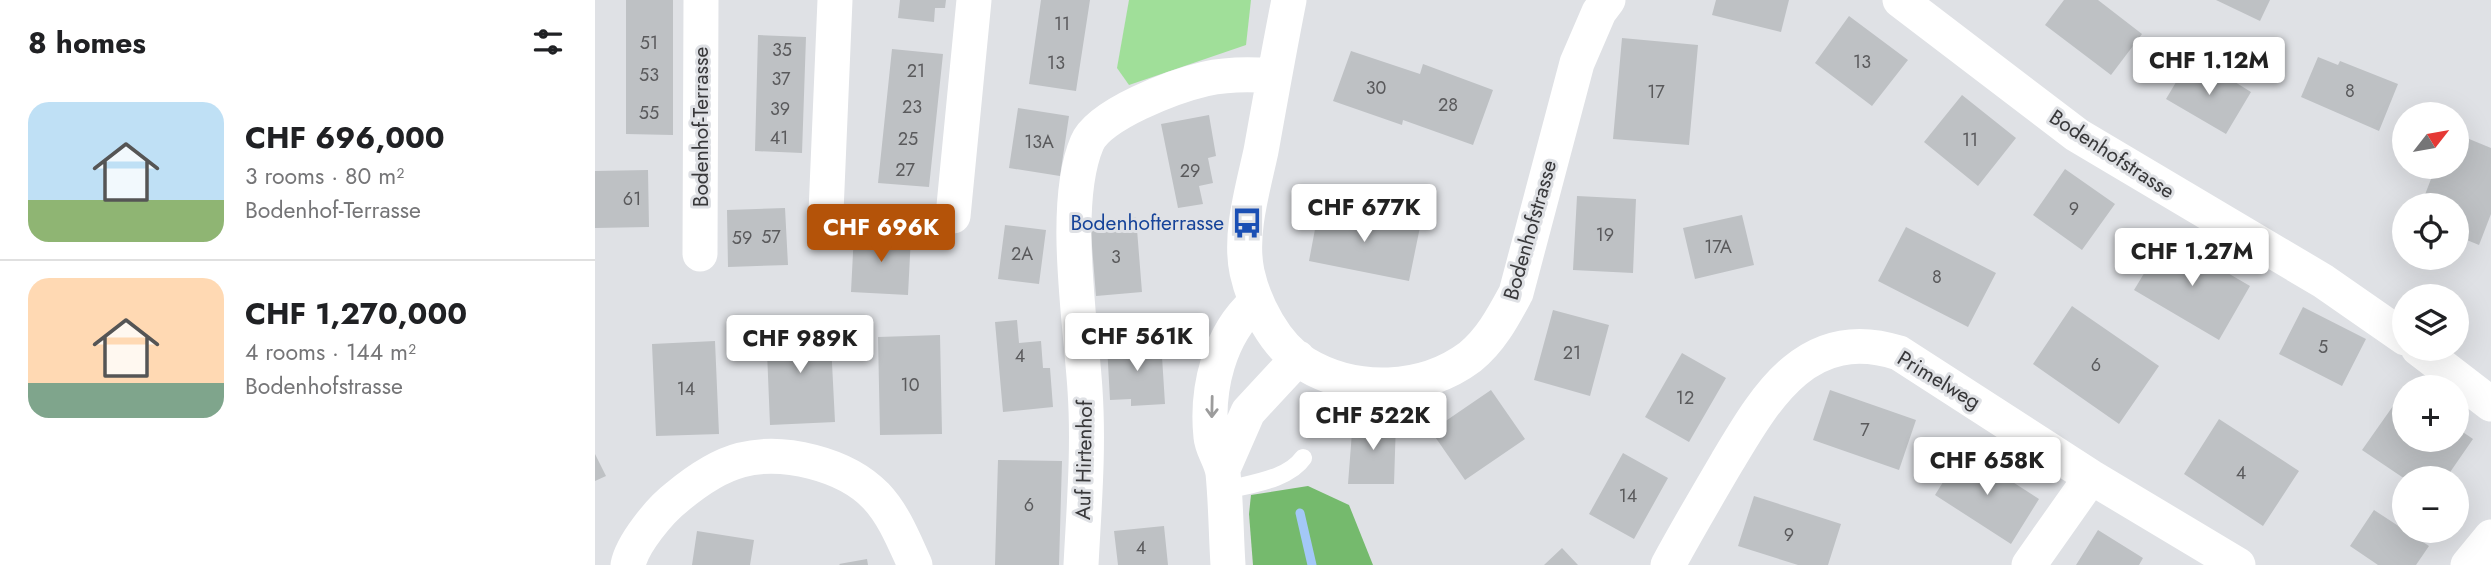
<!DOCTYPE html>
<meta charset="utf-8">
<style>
:root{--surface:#fff;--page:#f6f6f6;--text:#202124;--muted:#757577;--line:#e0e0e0;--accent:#b45309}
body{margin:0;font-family:Jost,sans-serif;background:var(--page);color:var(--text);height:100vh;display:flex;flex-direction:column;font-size:26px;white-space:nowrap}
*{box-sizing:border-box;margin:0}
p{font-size:23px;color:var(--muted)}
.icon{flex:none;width:38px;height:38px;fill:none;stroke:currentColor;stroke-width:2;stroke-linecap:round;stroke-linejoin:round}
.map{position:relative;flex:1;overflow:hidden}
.panel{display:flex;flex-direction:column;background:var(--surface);width:595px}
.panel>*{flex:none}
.needle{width:46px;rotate:59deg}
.fabs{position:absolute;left:1797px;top:102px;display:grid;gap:14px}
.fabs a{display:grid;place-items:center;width:77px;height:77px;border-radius:50%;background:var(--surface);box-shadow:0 7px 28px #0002;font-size:35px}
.price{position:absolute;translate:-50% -60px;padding:0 16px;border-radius:7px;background:#fff;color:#222;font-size:23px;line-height:46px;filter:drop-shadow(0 2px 4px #0008)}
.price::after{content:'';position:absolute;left:50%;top:42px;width:21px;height:16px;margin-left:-10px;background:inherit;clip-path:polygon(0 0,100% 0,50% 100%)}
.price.on{background:var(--accent);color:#fff}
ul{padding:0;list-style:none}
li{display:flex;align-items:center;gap:21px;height:175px;padding:0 28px}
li+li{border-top:2px solid var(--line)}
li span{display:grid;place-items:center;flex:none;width:196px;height:140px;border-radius:21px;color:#555}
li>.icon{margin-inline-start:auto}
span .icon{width:84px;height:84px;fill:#fffc;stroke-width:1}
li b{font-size:30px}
h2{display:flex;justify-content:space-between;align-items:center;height:84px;padding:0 28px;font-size:30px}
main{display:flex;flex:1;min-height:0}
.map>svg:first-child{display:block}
</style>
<main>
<section class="panel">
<h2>8 homes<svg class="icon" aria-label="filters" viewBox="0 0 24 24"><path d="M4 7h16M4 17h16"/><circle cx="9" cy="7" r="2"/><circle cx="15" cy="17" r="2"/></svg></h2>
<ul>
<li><span style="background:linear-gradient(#bfe0f5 70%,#8fb573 0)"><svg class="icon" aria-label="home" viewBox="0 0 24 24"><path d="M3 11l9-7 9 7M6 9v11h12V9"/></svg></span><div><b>CHF 696,000</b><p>3 rooms · 80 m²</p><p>Bodenhof-Terrasse</p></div></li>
<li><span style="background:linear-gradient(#ffd9b3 75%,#7fa58c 0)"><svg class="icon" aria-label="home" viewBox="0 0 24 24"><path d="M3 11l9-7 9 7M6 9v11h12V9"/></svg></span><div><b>CHF 1,270,000</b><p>4 rooms · 144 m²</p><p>Bodenhofstrasse</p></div></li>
</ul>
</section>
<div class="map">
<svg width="1896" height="565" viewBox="0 0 1896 565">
<rect width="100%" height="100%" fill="#dfe1e5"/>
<!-- green -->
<path fill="#a0df99" d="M534,0H656L651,45L534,85L522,68Z"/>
<!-- forest -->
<path fill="#75ba6d" d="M713,486L754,505L778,565H658L654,514L656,495Z"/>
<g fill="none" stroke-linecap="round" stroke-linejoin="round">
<!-- stream -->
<path stroke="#a3c8f7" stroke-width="9" d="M705,513L717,565"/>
</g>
<!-- building -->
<path fill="#bec1c4" d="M31,0H78V135L31,134Z
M305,0H351L350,8H340L339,22L303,18Z
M446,0H495L481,91L434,84Z
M1121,0H1194L1186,32L1117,15Z
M1469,0H1503L1547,34L1516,75L1450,25Z
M1621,0H1675L1665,21Z
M1254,16L1313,60L1277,106L1220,63Z
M163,35L211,37L207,153L160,151Z
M1027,38L1103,45L1094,145L1018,139Z
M297,49L348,54L334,187L283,183Z
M756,51L825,74L828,64L898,90L878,145L808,120L807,125L738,101Z
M1723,57L1743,65L1745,61L1803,84L1784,131L1706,97Z
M1593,62L1624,80L1627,74L1656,92L1631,134L1571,99Z
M1367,95L1421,138L1383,186L1329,142Z
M423,108L474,116L465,176L414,168Z
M614,115L621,156L613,158L618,183L604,186L608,204L583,208L566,124Z
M1862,134L1896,148V214L1884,245L1862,236V205H1826L1841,166H1862Z
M1470,169L1520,204L1487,250L1438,215Z
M53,170L54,227L0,228V171Z
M982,196L1041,199L1038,273L978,270Z
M190,208L193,265L133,267L132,210Z
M724,208L825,227L814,281L714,261Z
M1147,215L1159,265L1100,279L1088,228Z
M541,217L547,292L501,296L495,221Z
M410,225L451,230L444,284L403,279Z
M1311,227L1401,273L1373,327L1283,281Z
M259,233L316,236L313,295L256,292Z
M1571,237L1655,286L1624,340L1539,290Z
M1477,306L1564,366L1524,424L1438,364Z
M1708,307L1771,339L1747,386L1684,354Z
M958,310L1014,325L995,396L939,380Z
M422,320L424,343L446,341L448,368H455L458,407L408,412L400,322Z
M235,324L240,422L175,425L171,327Z
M345,335L347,434L285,435L283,337Z
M120,341L124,434L61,436L57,344Z
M566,341L570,404L536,406V399L515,400L512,345Z
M1087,353L1131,378L1094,442L1050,417Z
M1810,389V439H1862V428L1878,439L1851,478L1810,479L1767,450Z
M896,390L930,439L870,480L836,431Z
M1235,390L1321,420L1304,470L1218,440Z
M758,419L801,421L799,484H753Z
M1624,419L1704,471L1668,526L1589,474Z
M1368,450L1444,499L1416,544L1340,495Z
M1028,453L1073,478L1039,539L994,514Z
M0,454L11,476L0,481Z
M403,460L467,461L464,565H400Z
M1159,496L1246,524L1233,565H1203L1143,546Z
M1779,510L1834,546L1821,565H1783L1755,546Z
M569,526L573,565H523L519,531Z
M1503,530L1548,558L1544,565H1481Z
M102,531L159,540L155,565H97Z
M967,548L983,565H949Z
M272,559L273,565H245L244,564Z"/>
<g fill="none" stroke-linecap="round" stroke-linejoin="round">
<!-- service -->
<path stroke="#fff" stroke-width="18" d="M629,491C653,484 693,480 708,458"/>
<!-- minor -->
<path stroke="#fff" stroke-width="35" d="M694,0C684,50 675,101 666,151C658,188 644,234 652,272C659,304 680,346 710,364C760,394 828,392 875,357C896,340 908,317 921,293L982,63L1004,12L1013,0
M1305,0L1482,135L1728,281L1810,338
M231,212L240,0
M358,216L379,0
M105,254L106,0
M1823,348L1896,404
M628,469L653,412L703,358
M33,565C37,544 65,510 82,497C100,482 123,466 146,460C188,449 250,464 281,496C299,515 309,541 320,565
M486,565C489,507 494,449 490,390C486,324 466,204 492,143C504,114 580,86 610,79C633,74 655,74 678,76
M633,565C631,534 631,503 628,473C626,460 617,449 616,437C611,389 624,335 660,303
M1073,565C1092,530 1112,496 1132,462C1172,395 1213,324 1304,353L1496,477L1643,565
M1434,565L1496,477
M1873,565L1896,537"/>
</g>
<!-- one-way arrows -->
<defs><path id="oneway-shaft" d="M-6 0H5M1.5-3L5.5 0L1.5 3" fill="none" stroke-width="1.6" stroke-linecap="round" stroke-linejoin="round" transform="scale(1.75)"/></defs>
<use stroke="#9c9c9c" href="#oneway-shaft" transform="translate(617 407) rotate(91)"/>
<!-- icons -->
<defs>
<g id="bus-bare" transform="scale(2.415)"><path d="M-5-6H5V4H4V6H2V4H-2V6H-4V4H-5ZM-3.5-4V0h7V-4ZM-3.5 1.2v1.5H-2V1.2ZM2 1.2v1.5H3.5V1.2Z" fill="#1a4fb4" stroke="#dfe1e5" stroke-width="2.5" paint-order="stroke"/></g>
</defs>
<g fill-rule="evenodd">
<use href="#bus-bare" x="652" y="223"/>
</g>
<g text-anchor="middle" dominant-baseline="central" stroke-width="6" stroke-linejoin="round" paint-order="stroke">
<!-- number labels -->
<g font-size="18" fill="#5a5a5c">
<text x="467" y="24">11</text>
<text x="54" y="43">51</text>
<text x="187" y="50">35</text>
<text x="1267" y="62">13</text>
<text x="461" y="63">13</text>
<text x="321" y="71">21</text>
<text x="54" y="75">53</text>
<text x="186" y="79">37</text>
<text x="781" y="88">30</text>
<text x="1755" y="91">8</text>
<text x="1061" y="92">17</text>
<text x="853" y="105">28</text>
<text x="317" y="107">23</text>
<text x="185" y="109">39</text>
<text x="54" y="113">55</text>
<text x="184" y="138">41</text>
<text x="313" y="139">25</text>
<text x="1375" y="140">11</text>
<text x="444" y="142">13A</text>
<text x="310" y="170">27</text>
<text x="595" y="171">29</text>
<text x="37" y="199">61</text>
<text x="1479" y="209">9</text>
<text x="1010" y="235">19</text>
<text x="176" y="237">57</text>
<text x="147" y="238">59</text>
<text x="1123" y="247">17A</text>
<text x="427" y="254">2A</text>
<text x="521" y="257">3</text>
<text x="1342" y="277">8</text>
<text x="1728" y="347">5</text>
<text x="977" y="353">21</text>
<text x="425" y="356">4</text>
<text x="1501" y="365">6</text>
<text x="315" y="385">10</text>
<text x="91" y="389">14</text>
<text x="1090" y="398">12</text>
<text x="1270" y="430">7</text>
<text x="1646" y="473">4</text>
<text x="1033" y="496">14</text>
<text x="434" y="505">6</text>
<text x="1194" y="535">9</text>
<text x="546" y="548">4</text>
</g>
<!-- street labels -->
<g font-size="21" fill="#38383a" stroke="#dfe1e5">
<text transform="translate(106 127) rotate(-90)">Bodenhof-Terrasse</text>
<text transform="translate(1517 154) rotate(33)">Bodenhofstrasse</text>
<text transform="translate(935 230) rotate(-74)">Bodenhofstrasse</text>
<text transform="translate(1344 380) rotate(31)">Primelweg</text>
<text transform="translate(489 460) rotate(-89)">Auf Hirtenhof</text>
</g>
<!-- transit labels -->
<g font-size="21" fill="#164399" stroke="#dfe1e5" text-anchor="end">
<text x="629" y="223">Bodenhofterrasse</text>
</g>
</g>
</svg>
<div class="fabs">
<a><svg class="needle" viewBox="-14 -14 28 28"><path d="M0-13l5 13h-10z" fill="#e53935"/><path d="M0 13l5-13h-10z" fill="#757577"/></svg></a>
<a><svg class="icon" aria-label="locate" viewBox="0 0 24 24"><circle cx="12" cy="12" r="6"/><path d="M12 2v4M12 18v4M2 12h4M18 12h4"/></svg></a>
<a><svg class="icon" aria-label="layers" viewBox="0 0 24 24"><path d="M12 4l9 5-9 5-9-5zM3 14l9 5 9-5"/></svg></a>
<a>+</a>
<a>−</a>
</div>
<b class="price" style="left:1614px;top:97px">CHF 1.12M</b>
<b class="price" style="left:769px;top:244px">CHF 677K</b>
<b class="price on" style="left:286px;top:264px">CHF 696K</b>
<b class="price" style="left:1597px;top:288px">CHF 1.27M</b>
<b class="price" style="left:542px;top:373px">CHF 561K</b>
<b class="price" style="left:205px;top:375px">CHF 989K</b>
<b class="price" style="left:778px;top:452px">CHF 522K</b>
<b class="price" style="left:1392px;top:497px">CHF 658K</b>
</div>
</main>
